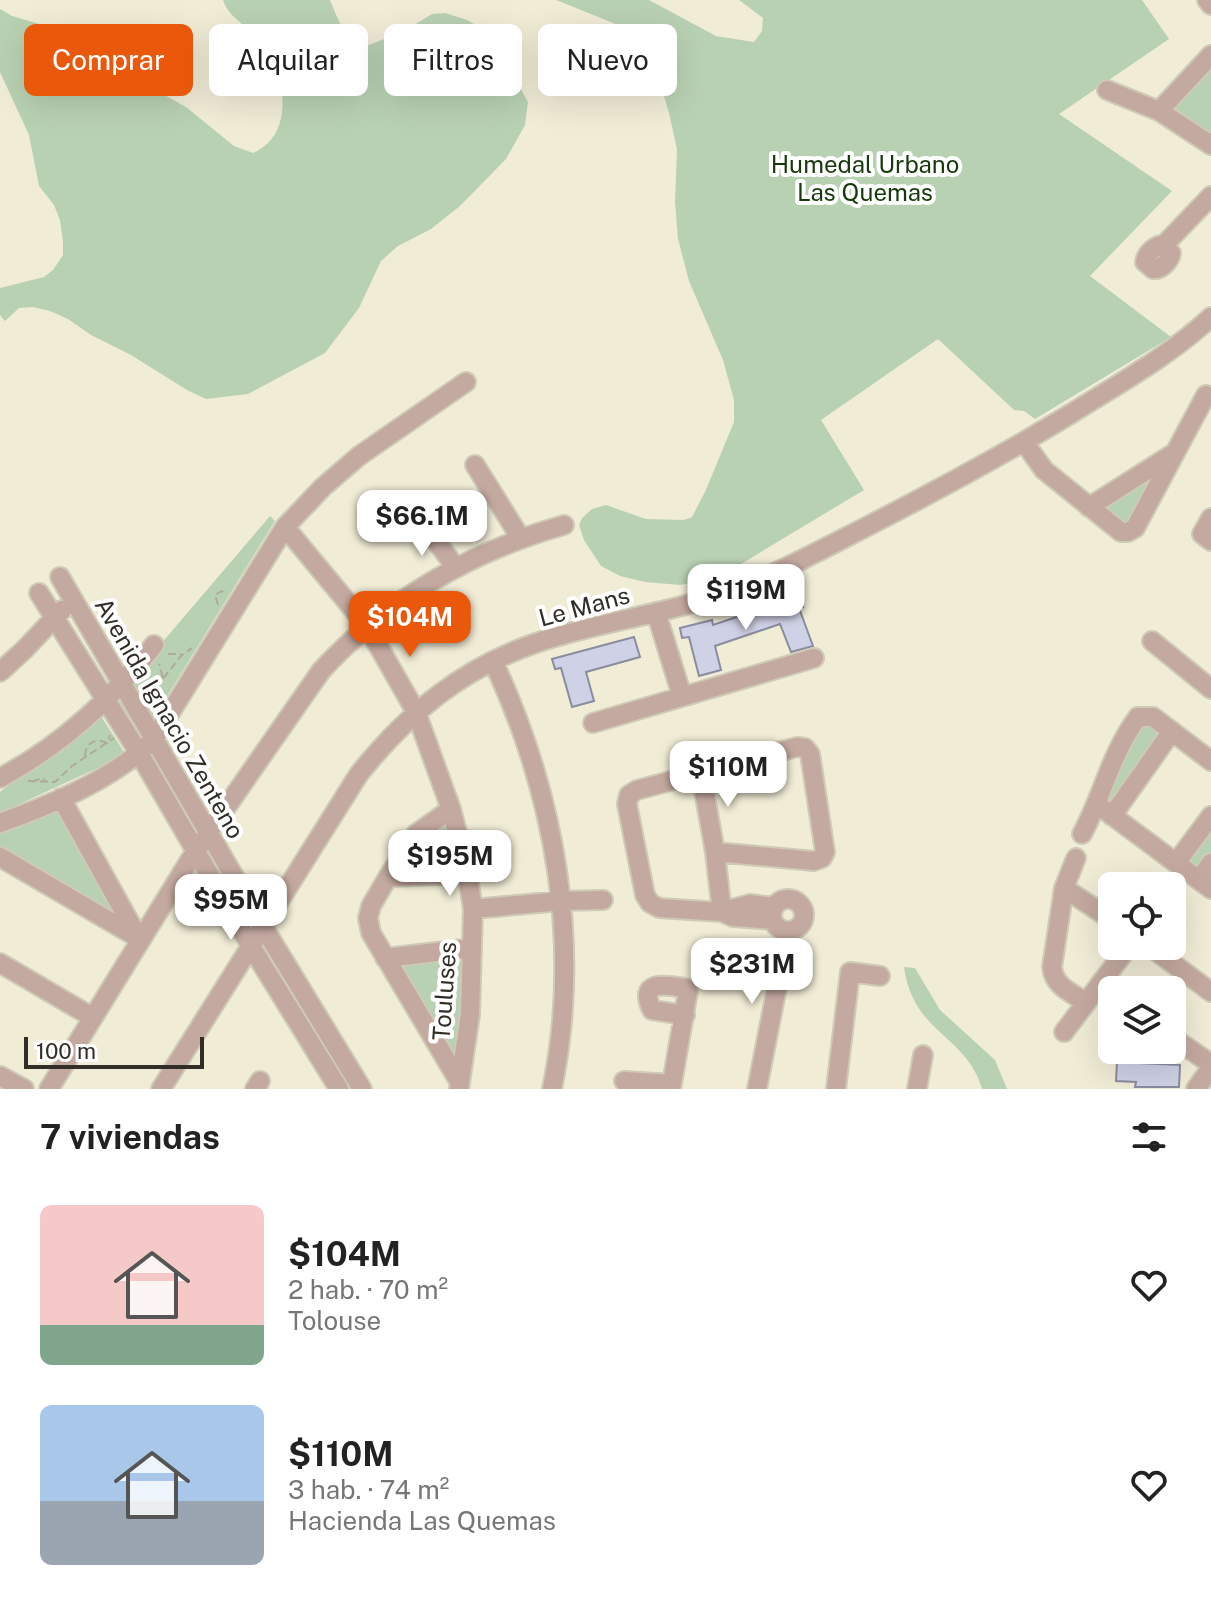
<!DOCTYPE html>
<html lang="es">
<meta charset="utf-8">
<style>
:root{--surface:#fff;--page:#f6f6f6;--text:#222;--muted:#767676;--accent:#ea580c}
body{margin:0;font-family:"Public Sans",sans-serif;background:var(--page);color:var(--text);height:100vh;display:flex;flex-direction:column;font-size:30px;white-space:nowrap}
*{box-sizing:border-box;margin:0}
p{font-size:26px;color:var(--muted)}
.icon{flex:none;width:44px;height:44px;fill:none;stroke:currentColor;stroke-width:2;stroke-linecap:round;stroke-linejoin:round}
.map{position:relative;height:1089px;overflow:hidden}
.side{display:flex;flex-direction:column;background:var(--surface);flex:1}
.side>*{flex:none}
.banner{position:absolute;left:24px;top:24px;width:800px;height:72px;display:flex;gap:16px}
.tools{position:absolute;left:1098px;top:872px;display:grid;gap:16px}
.tools a{display:grid;place-items:center;width:88px;height:88px;border-radius:12px;background:var(--surface);box-shadow:0 8px 32px #0002;font-size:40px}
.scale{position:absolute;left:24px;bottom:20px;width:180px;box-sizing:border-box;padding-left:8px;border:4px solid #302e26;border-top:0;font-size:22px;line-height:28px;white-space:nowrap;color:#302e26;-webkit-text-stroke:6px #fff;paint-order:stroke}
.price{position:absolute;translate:-50% -68px;padding:0 18px;border-radius:16px;background:#fff;color:#222;font-size:26px;line-height:52px;filter:drop-shadow(0 2px 4px #0008)}
.price::after{content:'';position:absolute;left:50%;top:48px;width:24px;height:18px;margin-left:-12px;background:inherit;clip-path:polygon(0 0,100% 0,50% 100%)}
.price.active{background:var(--accent);color:#fff}
ul{padding:0;list-style:none}
li{display:flex;align-items:center;gap:24px;height:200px;padding:0 40px}
li span{display:grid;place-items:center;flex:none;width:224px;height:160px;border-radius:12px;color:#555}
li>.icon{margin-inline-start:auto}
span .icon{width:96px;height:96px;fill:#fffc;stroke-width:1}
li b{font-size:34px}
h2{display:flex;justify-content:space-between;align-items:center;height:96px;padding:0 40px;font-size:34px}
.chip{padding:0 28px;border-radius:12px;background:var(--surface);box-shadow:0 8px 32px #0002;font-size:28px;line-height:72px}
.chip.active{background:var(--accent);color:#fff}
.map>svg:first-child{display:block}
</style>
<div class="map">
<svg width="1211" height="1089" viewBox="0 0 1211 1089">
<rect width="100%" height="100%" fill="#f1ecd6"/>
<!-- green -->
<path fill="#b9d1b3" d="M223,0H330C339,21 343,38 366,46L403,32L432,14L445,13L467,20L490,33L528,102L525,125L506,159L460,206L431,229L398,246L381,261L359,308L325,353L248,394L206,399L187,390L131,355L91,335L68,319L50,311L33,307L19,308L5,321L0,315V288L44,277L53,270L63,255V242L60,220L54,205L39,186L29,135L0,72V9L12,16L67,32L152,88L186,107L234,146L253,153C295,135 286,77 264,45C252,27 230,21 223,0Z
M556,0H649L716,36L754,42L762,31L763,18L739,0H1142L1169,39L1059,114L1172,191L1090,276L1171,337L1035,419L1024,411L1014,410L938,339L821,420L864,490L741,564L710,579L680,585L645,582L620,576L601,566L584,540L579,525L582,518L592,509L606,505L646,519L684,520L692,517L705,492L734,422V400L723,360L689,281L678,239L675,202L677,149L669,113L658,76L644,41L638,33Z
M1211,68V137L1173,110Z
M1153,470L1128,525L1094,508Z
M270,516L275,521L153,719L130,680Z
M101,716L126,755L0,813V792Z
M1148,723L1164,734L1110,810L1105,803C1112,780 1123,728 1148,723Z
M58,811L118,916L0,846V833Z
M1211,824V853L1198,872L1184,861Z
M445,825L454,864L402,868L421,841Z
M466,953L463,1024L456,1065L397,962Z
M904,967L915,968L940,1010L995,1060L1007,1089H982C967,1035 913,1034 904,967Z"/>
<!-- building -->
<path fill="#cfd1e6" stroke="#8a8c9f" stroke-width="2" d="M799,596L803,607L799,608L813,646L791,652L780,624L715,646L721,670L699,676L689,637L682,638L680,628L712,620L713,625Z
M634,637L640,657L586,672L594,701L572,707L561,668L555,669L552,659Z
M1117,1062L1180,1065L1179,1087H1135L1136,1082L1116,1081Z"/>
<g fill="none" stroke-linecap="round" stroke-linejoin="round">
<!-- minor casing -->
<g stroke="#cecab6" stroke-width="22">
<path id="minor" d="M1207,0L1211,5
M1107,90L1159,111L1211,145
M1159,111L1211,55
M1164,245L1171,253C1170,261 1161,270 1153,269L1145,262C1146,254 1156,244 1164,245L1211,196
M1024,442L1044,470L1121,532H1128L1135,528L1206,395
M475,465L520,537
M1089,507L1171,455
M1211,518L1202,534L1211,541
M423,523L456,568
M285,527L367,626L416,712L451,809L466,866L473,909L470,1014L459,1089
M60,577L264,928L362,1089
M39,593L139,753L252,948L339,1089
M656,612L682,696
M1152,641L1211,689
M493,661C555,794 582,944 552,1089
M0,672L24,650L62,610
M593,723L814,658
M701,774L715,852
M0,778C62,745 111,700 154,645
M61,798L139,939
M1098,805L1211,889
M451,809L416,834L388,877L371,906L368,918L371,933L460,1083
M1112,816L1172,731
M0,823C53,804 114,779 154,739L285,527L323,487L359,456L466,382
M1082,834C1103,795 1111,753 1138,717H1153L1211,761
M0,857L140,939
M1076,858L1064,888L1052,967C1054,986 1070,992 1085,1002
M1176,863L1211,816
M388,877L467,874
M1199,880L1211,863
M1064,888L1112,920
M772 915a16 16 0 1 1 32 0a16 16 0 1 1-32 0Z
M473,909L561,901L603,900
M725,911L750,904L774,907
M722,912L715,852L814,861L822,858L825,852L810,754L805,748L797,747L637,790L629,795L627,804L645,895L650,903L659,908L722,912L733,917L773,920
M1149,946L1211,992
M385,958L472,948
M0,963L92,1017
M1064,1032L1129,946
M1172,1037L1211,1064
M0,1076L24,1089
M624,1081L672,1084
M49,1089L195,852L321,671C386,600 472,551 564,525
M161,1089L359,774C407,714 462,668 536,643C597,622 662,615 723,594C773,576 819,551 866,527C936,491 1005,454 1072,413C1120,383 1169,356 1211,317
M255,1089L260,1081
M671,1089L688,991L685,988C667,985 637,979 652,1010L685,1015
M757,1089L788,931
M836,1089L850,972L880,976
M917,1089L923,1055
M1196,1089L1211,1068"/>
</g>
<!-- path -->
<path stroke="#afab9a" stroke-width="2" stroke-dasharray="8 4" stroke-linecap="butt" d="M218,605L215,595L222,591L225,593
M168,654H181
M141,686L163,678L159,664
M148,697L182,655L192,648
M85,756C85,743 96,737 107,743L110,735
M28,781L55,782L72,766L114,738
M32,782L42,778L47,782"/>
<!-- minor -->
<use href="#minor" stroke="#c4a9a0" stroke-width="18"/>
</g>
<g text-anchor="middle" dominant-baseline="central" stroke-width="8" stroke-linejoin="round" paint-order="stroke">
<!-- park labels -->
<g font-size="24" fill="#163a0b" stroke="#fff">
<text x="865" y="164">Humedal Urbano<tspan x="865" dy="28">Las Quemas</tspan></text>
</g>
<!-- street labels -->
<g font-size="24" fill="#302e26" stroke="#fff">
<text transform="translate(584 606) rotate(-15)">Le Mans</text>
<text transform="translate(170 718) rotate(60)">Avenida Ignacio Zenteno</text>
<text transform="translate(444 991) rotate(-86)">Touluses</text>
</g>
</g>
</svg>
<div class="tools">
<a><svg class="icon" aria-label="locate" viewBox="0 0 24 24"><circle cx="12" cy="12" r="6"/><path d="M12 2v4M12 18v4M2 12h4M18 12h4"/></svg></a>
<a><svg class="icon" aria-label="layers" viewBox="0 0 24 24"><path d="M12 4l9 5-9 5-9-5zM3 14l9 5 9-5"/></svg></a>
</div>
<div class="scale">100 m</div>
<b class="price" style="left:422px;top:558px">$66.1M</b>
<b class="price" style="left:746px;top:632px">$119M</b>
<b class="price active" style="left:410px;top:659px">$104M</b>
<b class="price" style="left:728px;top:809px">$110M</b>
<b class="price" style="left:450px;top:898px">$195M</b>
<b class="price" style="left:231px;top:942px">$95M</b>
<b class="price" style="left:752px;top:1006px">$231M</b>
<div class="banner">
<a class="chip active">Comprar</a>
<a class="chip">Alquilar</a>
<a class="chip">Filtros</a>
<a class="chip">Nuevo</a>
</div>
</div>
<section class="side">
<h2>7 viviendas<svg class="icon" aria-label="filters" viewBox="0 0 24 24"><path d="M4 7h16M4 17h16"/><circle cx="9" cy="7" r="2"/><circle cx="15" cy="17" r="2"/></svg></h2>
<ul>
<li><span style="background:linear-gradient(#f6c9c9 75%,#7fa58c 0)"><svg class="icon" aria-label="home" viewBox="0 0 24 24"><path d="M3 11l9-7 9 7M6 9v11h12V9"/></svg></span><div><b>$104M</b><p>2 hab. · 70 m²</p><p>Tolouse</p></div><svg class="icon" aria-label="heart" viewBox="0 0 24 24"><path d="M12 20l-8-8c-3-5 5-10 8-4 3-6 11-1 8 4z"/></svg></li>
<li><span style="background:linear-gradient(#a9c7e8 60%,#9aa5b1 0)"><svg class="icon" aria-label="home" viewBox="0 0 24 24"><path d="M3 11l9-7 9 7M6 9v11h12V9"/></svg></span><div><b>$110M</b><p>3 hab. · 74 m²</p><p>Hacienda Las Quemas</p></div><svg class="icon" aria-label="heart" viewBox="0 0 24 24"><path d="M12 20l-8-8c-3-5 5-10 8-4 3-6 11-1 8 4z"/></svg></li>
</ul>
</section>
